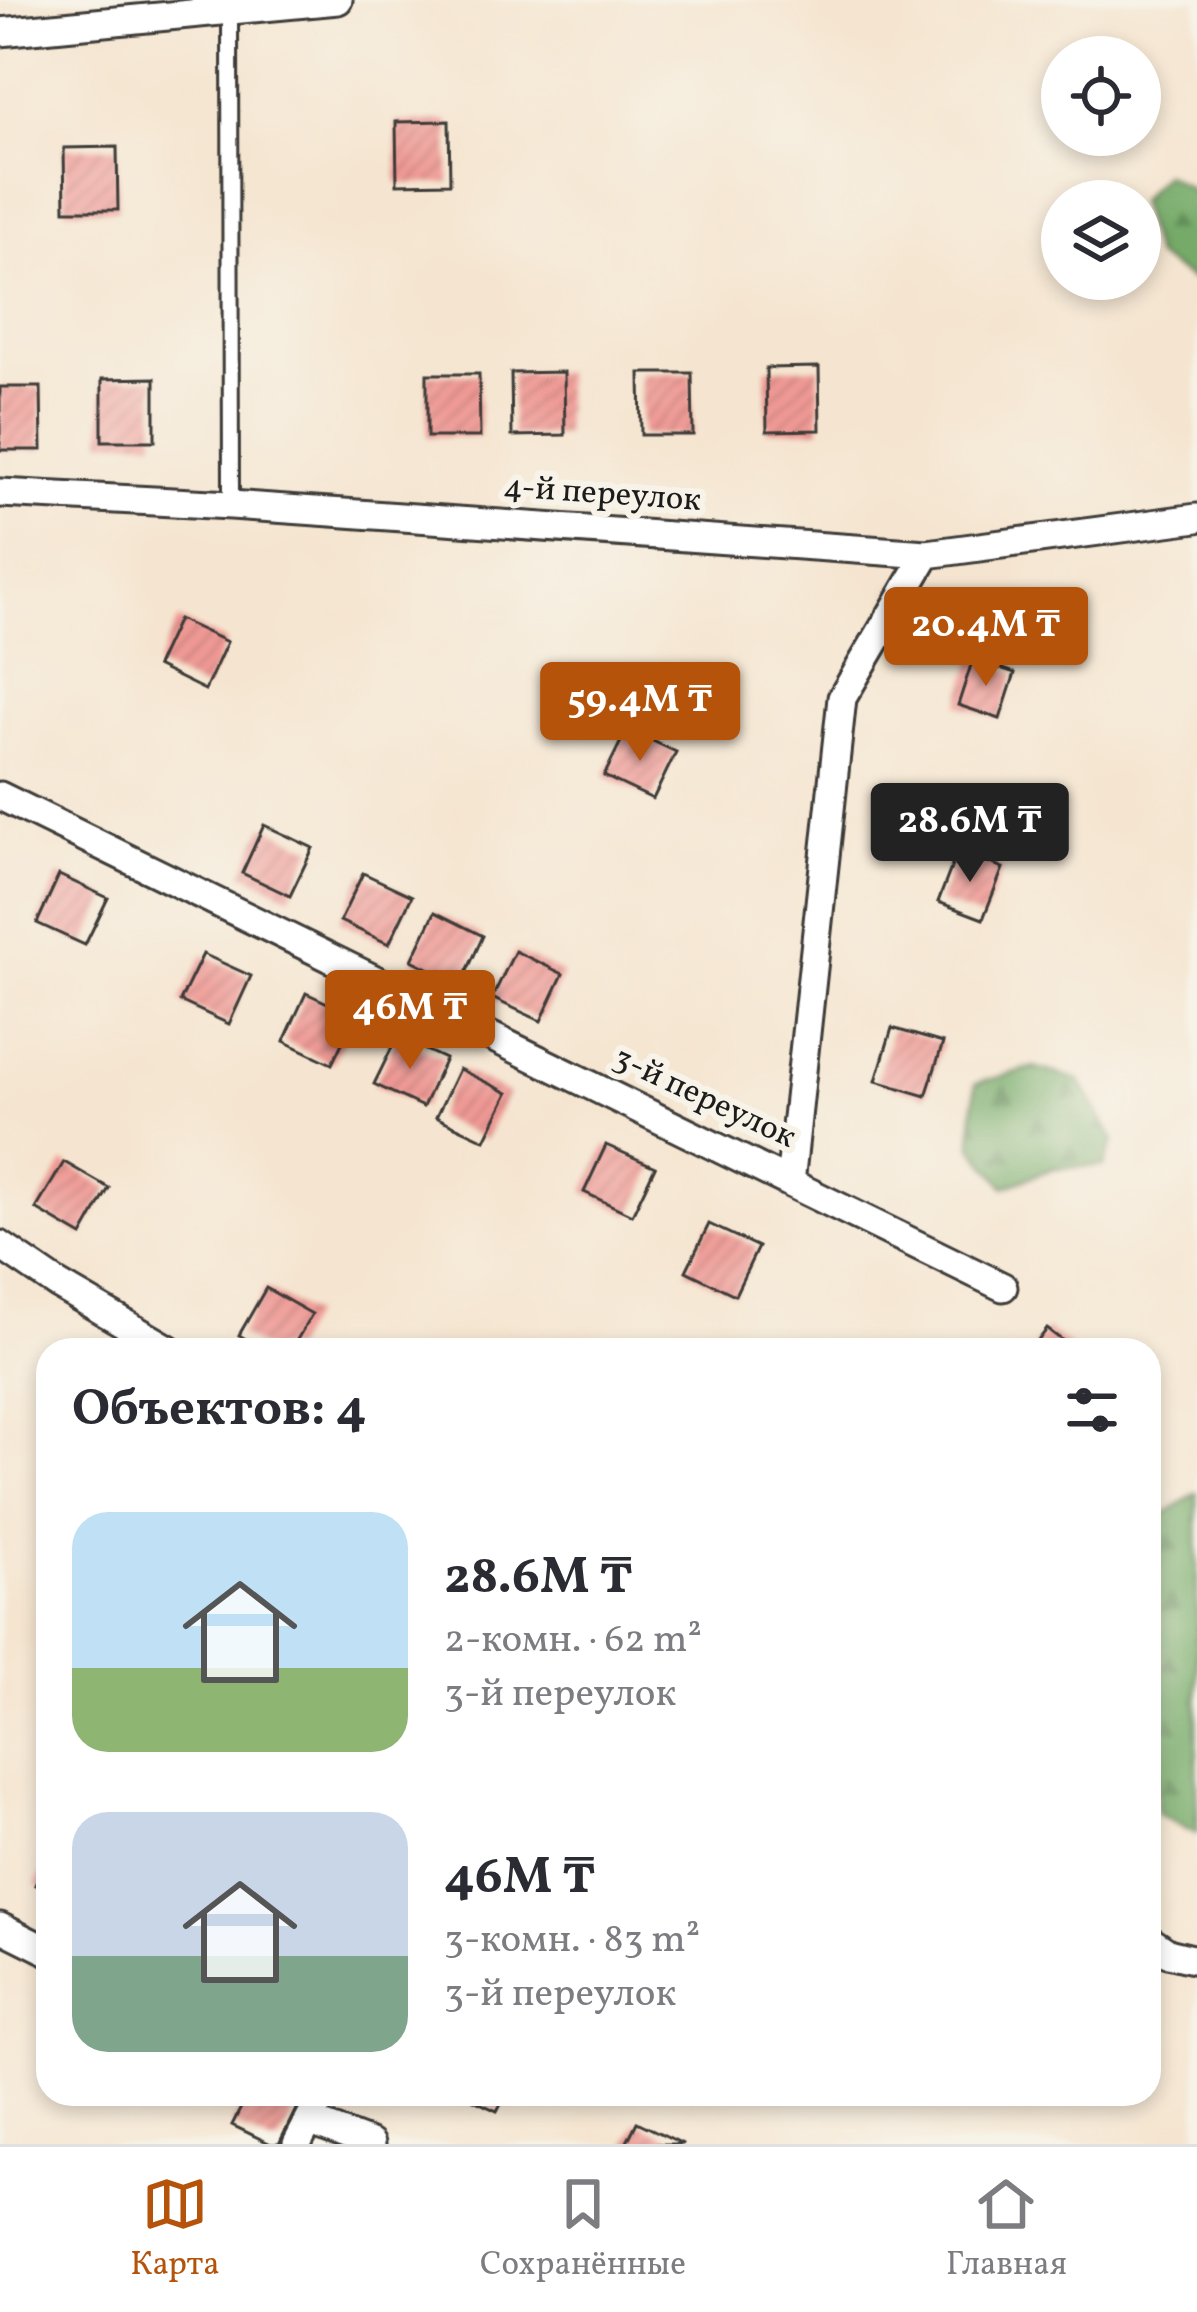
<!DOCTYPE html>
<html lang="ru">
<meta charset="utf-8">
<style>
:root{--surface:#fff;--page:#f2f2f3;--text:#2b2b33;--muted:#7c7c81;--line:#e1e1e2;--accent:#b45309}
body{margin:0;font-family:Vollkorn,serif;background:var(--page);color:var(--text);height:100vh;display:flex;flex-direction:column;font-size:45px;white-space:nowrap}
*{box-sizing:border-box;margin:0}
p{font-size:39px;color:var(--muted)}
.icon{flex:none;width:66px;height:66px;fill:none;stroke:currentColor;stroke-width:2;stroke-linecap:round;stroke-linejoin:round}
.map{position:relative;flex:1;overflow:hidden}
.panel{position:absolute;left:36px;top:1338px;width:1125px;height:768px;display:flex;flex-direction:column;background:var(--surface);border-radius:36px;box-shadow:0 6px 18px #0003}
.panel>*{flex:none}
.controls{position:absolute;left:1041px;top:36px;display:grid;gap:24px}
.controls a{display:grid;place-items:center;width:120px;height:120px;border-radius:50%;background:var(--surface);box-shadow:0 6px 18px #0003;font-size:60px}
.price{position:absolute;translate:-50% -102px;padding:0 27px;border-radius:12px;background:var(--accent);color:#fff;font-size:39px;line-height:78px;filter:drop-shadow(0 3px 6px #0008)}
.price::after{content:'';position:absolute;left:50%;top:72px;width:36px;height:27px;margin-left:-18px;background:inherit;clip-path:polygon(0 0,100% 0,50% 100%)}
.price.on{background:#222;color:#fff}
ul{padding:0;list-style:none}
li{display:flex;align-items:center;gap:36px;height:300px;padding:0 36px}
li span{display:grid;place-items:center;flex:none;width:336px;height:240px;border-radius:36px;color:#555}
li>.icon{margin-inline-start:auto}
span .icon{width:144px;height:144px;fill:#fffc;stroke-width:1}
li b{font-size:51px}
h2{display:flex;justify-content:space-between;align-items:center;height:144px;padding:0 36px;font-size:51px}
.tab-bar{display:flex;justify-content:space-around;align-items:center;height:168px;border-top:3px solid var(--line);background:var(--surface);font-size:33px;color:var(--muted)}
.tab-bar a{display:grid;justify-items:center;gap:6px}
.tab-bar .on{color:var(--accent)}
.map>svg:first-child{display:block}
</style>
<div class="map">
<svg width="1197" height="2144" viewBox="0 0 1197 2144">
<defs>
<pattern id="forest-firs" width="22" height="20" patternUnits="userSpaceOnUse" patternTransform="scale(3)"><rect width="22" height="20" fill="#75aa67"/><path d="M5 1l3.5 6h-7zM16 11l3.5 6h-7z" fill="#5f8a54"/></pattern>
<pattern id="building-hatch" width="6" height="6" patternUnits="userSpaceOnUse" patternTransform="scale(3)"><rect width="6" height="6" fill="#ef9994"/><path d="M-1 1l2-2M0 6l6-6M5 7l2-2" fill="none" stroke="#cc837f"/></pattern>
</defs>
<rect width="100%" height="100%" fill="#f7f3e8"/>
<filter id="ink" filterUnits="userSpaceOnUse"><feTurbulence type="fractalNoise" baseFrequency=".00833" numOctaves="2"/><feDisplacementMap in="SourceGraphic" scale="24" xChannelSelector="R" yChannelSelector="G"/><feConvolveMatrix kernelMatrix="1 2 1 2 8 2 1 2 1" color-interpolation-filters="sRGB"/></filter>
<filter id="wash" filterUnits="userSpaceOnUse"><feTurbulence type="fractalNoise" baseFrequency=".004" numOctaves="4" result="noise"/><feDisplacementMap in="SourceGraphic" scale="48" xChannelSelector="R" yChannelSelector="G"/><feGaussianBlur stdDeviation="2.7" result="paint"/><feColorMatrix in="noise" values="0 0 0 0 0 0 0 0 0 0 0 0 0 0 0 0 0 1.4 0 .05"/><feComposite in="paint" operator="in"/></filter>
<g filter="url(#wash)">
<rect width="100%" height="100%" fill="#f5e5d0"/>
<!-- forest -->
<path fill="url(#forest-firs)" stroke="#486342" stroke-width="3" d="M1164,174L1197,193V283L1155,257L1138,201Z
M1034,1067L1079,1080L1114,1140L1104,1166L1054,1168L1005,1187L972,1146L975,1084Z
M1197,1493V1834L1157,1813V1753L1149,1738V1524Z"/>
<g id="blocks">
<!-- building -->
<path fill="url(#building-hatch)" d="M449,121L450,183L397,184L396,122Z
M117,147L118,210H65L64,148Z
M819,367L820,430L767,431L766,368Z
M564,372L565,435L512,436L511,373Z
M640,373H692L693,435H641Z
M427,374H479L480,437H427Z
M155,378V441H102V379Z
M0,387H41L42,450H0Z
M178,619L227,642L205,690L156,666Z
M973,659L1015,673L1000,719L958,705Z
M627,729L676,752L653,799L604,776Z
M264,825L313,848L290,896L242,873Z
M958,850L1003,868L983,919L938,902Z
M363,873L412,896L389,944L340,921Z
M59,875L108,898L85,945L37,923Z
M435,912L483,936L461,984L412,960Z
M515,951L563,974L541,1021L492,998Z
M203,954L251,976L229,1024L180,1001Z
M306,993L355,1016L332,1064L284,1041Z
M892,1028L943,1043L926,1096L876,1081Z
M397,1037L445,1059L423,1107L374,1084Z
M459,1069L508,1093L485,1140L436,1117Z
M606,1145L655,1167L632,1215L584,1192Z
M64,1162L109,1188L82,1236L36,1209Z
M709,1224L758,1247L735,1295L686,1271Z
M266,1288L312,1314L291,1350H265L239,1335Z
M1047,1329L1075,1350H1031Z
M48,1859V1891L35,1885Z
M248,2094H290L301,2099L279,2144H271L232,2125Z
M461,2094H506L497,2111Z
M637,2122L683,2144H626Z"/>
</g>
</g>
<g filter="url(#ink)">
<use href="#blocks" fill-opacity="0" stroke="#3d3a37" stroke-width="3"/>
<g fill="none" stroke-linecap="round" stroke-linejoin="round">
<!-- lane casing -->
<g stroke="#3d3a37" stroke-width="20">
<path id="lane" d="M230,6L231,505"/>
</g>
<!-- street casing -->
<g stroke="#3d3a37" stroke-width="33">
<path id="street" d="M0,32L338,0
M0,493L231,505L927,554L1197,518
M0,796L790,1183L842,698L927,554
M790,1183L1003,1287
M0,1245L57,1284L170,1350
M0,1927L48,1951
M1149,1940L1168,1953L1197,1960
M309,2121L370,2144
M297,2144L323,2094"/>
</g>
<!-- lane -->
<use href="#lane" stroke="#fff" stroke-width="14"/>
<!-- street -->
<use href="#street" stroke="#fff" stroke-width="27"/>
</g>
</g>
<g text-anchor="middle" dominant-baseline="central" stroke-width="12" stroke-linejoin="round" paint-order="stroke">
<!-- street labels -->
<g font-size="33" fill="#1c1c1c" stroke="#f7f3e8">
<text transform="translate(602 495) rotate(4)">4-й переулок</text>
<text transform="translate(704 1099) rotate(25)">3-й переулок</text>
</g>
</g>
</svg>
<div class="controls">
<a><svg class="icon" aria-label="locate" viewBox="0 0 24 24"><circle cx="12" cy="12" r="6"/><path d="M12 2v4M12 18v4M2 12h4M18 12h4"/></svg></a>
<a><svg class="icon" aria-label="layers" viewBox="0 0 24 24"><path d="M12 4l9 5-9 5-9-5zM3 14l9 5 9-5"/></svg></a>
</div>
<b class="price" style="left:986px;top:689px">20.4M ₸</b>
<b class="price" style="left:640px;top:764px">59.4M ₸</b>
<b class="price on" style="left:970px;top:885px">28.6M ₸</b>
<b class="price" style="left:410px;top:1072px">46M ₸</b>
<section class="panel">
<h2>Объектов: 4<svg class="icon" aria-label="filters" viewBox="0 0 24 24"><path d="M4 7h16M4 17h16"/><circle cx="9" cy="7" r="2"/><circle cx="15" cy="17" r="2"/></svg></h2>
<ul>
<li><span style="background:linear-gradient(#bfe0f5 65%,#8fb573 0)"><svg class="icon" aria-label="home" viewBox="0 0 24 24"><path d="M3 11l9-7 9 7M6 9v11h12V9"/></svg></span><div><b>28.6M ₸</b><p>2-комн. · 62 m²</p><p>3-й переулок</p></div></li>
<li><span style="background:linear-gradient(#c9d6e8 60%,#7fa58c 0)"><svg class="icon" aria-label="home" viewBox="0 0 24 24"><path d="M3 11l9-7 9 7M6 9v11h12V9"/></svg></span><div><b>46M ₸</b><p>3-комн. · 83 m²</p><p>3-й переулок</p></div></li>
</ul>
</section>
</div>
<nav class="tab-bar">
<a class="on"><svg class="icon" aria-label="map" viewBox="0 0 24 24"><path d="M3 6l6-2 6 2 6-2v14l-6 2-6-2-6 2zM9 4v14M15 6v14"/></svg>Карта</a>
<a><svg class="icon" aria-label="saved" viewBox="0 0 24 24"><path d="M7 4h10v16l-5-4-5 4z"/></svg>Сохранённые</a>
<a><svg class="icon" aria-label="home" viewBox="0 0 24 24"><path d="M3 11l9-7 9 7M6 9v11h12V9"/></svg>Главная</a>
</nav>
